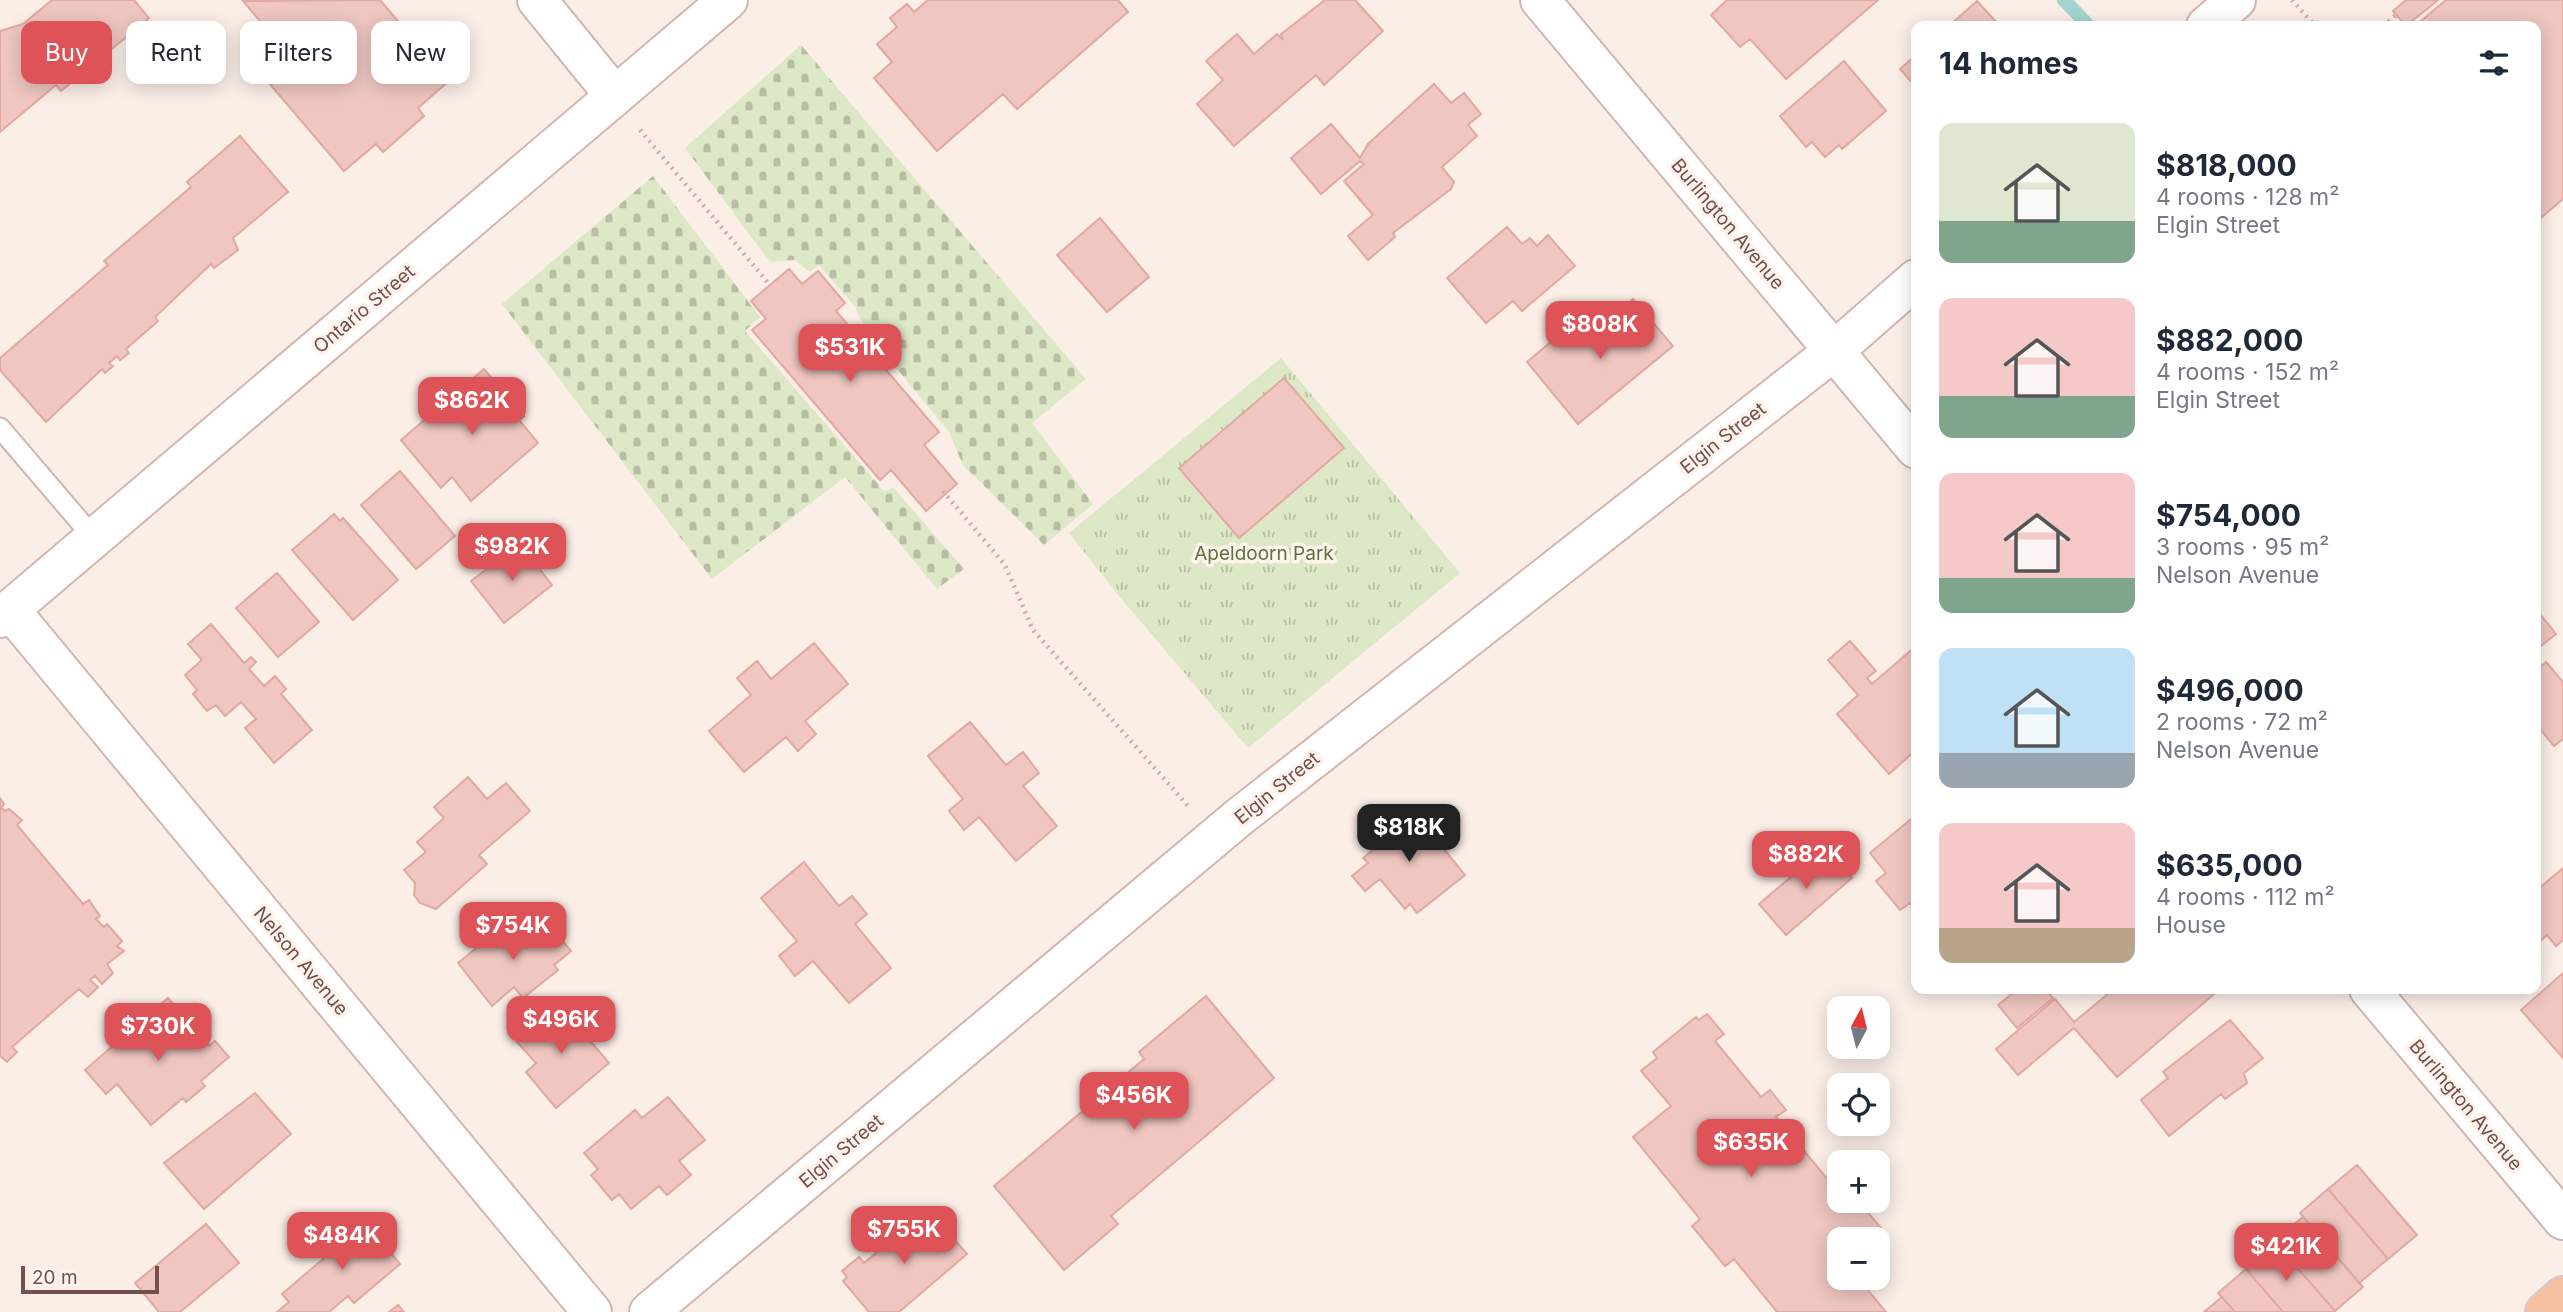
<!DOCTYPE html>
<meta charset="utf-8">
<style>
:root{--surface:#fff;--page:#f6f6f7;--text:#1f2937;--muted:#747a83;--accent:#de5358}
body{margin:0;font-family:Inter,sans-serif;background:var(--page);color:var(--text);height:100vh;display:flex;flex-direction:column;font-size:26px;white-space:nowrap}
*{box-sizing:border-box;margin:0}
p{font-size:23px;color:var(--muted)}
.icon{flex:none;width:38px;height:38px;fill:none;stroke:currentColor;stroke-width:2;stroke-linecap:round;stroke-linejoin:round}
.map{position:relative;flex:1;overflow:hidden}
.details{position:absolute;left:1911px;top:21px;width:630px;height:973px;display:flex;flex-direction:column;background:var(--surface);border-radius:14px;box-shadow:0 4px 18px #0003}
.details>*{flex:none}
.banner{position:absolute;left:21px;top:21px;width:665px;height:63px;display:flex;gap:14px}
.needle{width:46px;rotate:7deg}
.buttons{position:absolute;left:1827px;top:996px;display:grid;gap:14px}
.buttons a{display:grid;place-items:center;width:63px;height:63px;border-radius:14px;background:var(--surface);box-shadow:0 4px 18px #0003;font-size:35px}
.scale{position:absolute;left:21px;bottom:18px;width:138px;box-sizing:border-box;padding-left:7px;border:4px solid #73504c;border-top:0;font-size:19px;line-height:24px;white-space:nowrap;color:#73504c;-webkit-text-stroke:5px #fef3ed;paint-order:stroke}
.price{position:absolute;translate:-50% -60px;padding:0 16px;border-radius:14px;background:var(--accent);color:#fff;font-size:23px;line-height:46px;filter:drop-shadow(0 2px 4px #0008)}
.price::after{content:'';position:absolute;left:50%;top:42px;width:21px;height:16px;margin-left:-10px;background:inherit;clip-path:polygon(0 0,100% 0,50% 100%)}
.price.selected{background:#222;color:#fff}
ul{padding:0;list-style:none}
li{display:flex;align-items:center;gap:21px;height:175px;padding:0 28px}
li span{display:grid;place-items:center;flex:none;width:196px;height:140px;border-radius:14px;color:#555}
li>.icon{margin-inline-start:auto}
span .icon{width:84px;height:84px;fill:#fffc;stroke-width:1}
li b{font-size:30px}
h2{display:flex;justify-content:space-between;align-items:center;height:84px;padding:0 28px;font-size:30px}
.tag{padding:0 24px;border-radius:14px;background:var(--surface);box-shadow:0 4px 18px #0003;font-size:24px;line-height:63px}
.tag.selected{background:var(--accent);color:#fff}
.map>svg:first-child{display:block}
</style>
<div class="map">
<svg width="2563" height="1312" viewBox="0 0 2563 1312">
<defs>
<pattern id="cemetery-stones" width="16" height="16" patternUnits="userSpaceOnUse" patternTransform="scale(1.75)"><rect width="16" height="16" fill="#dde8c6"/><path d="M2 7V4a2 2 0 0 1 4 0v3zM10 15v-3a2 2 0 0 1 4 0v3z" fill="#b8bea3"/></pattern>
<pattern id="park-tufts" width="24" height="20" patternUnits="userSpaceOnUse" patternTransform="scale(1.75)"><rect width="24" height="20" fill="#dde8c6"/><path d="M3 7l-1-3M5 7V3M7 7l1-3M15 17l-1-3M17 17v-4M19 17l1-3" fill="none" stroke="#b8bea3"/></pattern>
</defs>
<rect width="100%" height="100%" fill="#fbeee7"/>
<!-- cemetery -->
<path fill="url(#cemetery-stones)" d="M801,45L1086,379L1032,423L1093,504L1044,545L963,465L949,432L868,334L855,307L819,265L810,272L795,260L770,262L685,148Z
M653,176L760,317L745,331L885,492L893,487L964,569L937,589L845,477L712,579L502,304Z"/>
<!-- park -->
<path fill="url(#park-tufts)" d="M1281,358L1460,573L1248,748L1119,596L1069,533Z"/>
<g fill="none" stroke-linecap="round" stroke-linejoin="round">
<!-- stream -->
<path stroke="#a3d5d0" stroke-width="14" d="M2064,0L2087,24"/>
</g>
<!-- building -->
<path fill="#efc6c0" stroke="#e1a9a1" stroke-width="2" d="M52,0H134L149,18L61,91L56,85L0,132V31L23,24Z
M380,0L449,81L418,108L424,116L383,152L376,144L344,171L252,63L277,41L243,1Z
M928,0H1118L1128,12L1017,109L1003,94L937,151L874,78L892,62L877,44L897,27L890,18L907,4L914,12Z
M1325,0H1355L1383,31L1324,85L1316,75L1234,146L1197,104L1223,80L1206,61L1237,34L1254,54L1277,34L1283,40L1281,34Z
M1727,0H1878L1786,79L1750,39L1740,47L1711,15Z
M2406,0H2438L2406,26L2393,11Z
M2446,0H2563V199L2536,222V26H2415Z
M1977,1L2000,26H1949Z
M1916,55V87L1900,69Z
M1844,61L1886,111L1842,149L1839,145L1825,157L1812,142L1806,147L1780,116Z
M1434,84L1451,103L1464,93L1481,114L1468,125L1477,136L1442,167L1454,182L1451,189L1393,233L1395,237L1368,260L1348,236L1373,215L1344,181L1364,164L1360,161L1321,194L1291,158L1331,124L1360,158L1368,144Z
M240,136L288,192L233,238L238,250L214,268L211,264L155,317L158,321L126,349L129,353L120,360L117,356L109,363L113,366L105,373L102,369L46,422L0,370V358L108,265L104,261L191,187L187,182Z
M1100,218L1149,277L1107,312L1057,255Z
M1507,227L1522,244L1530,238L1537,246L1548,235L1575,266L1522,311L1513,301L1486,323L1447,278Z
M789,269L802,284L818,271L845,303L836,311L939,432L924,445L957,484L926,511L891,470L880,480L752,330L766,319L751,301Z
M1633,299L1673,346L1578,424L1527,362L1565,330L1578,345Z
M484,369L524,416L519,420L538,443L471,501L452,477L441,488L401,440Z
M1284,378L1344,448L1239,538L1179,468Z
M400,471L455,536L416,569L361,505Z
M334,514L340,521L343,518L398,580L353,620L292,550Z
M520,544L552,585L504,623L471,581Z
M277,573L319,622L278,657L236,608Z
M2536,609L2556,634L2536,650Z
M211,624L244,663L251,657L256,662L249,669L264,686L275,676L286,689L281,694L312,730L274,763L245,728L256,719L241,702L225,716L216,705L207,711L193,694L197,690L185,675L202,660L188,644Z
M1850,641L1876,671L1867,678L1872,684L1916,646V750L1889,774L1837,714L1858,695L1828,660Z
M814,643L848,684L805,721L816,734L798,751L786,737L744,772L709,731L751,695L737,678L757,661L771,679Z
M2546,662L2563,682V739L2554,746L2536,724V671Z
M970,722L1006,765L1023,752L1039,773L1023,786L1057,826L1016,861L979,817L964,830L949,811L963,799L928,756Z
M468,777L487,799L506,783L530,811L479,855L487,864L436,909L420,903L414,895L415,883L404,870L426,852L417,842L444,818L434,807Z
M0,798L4,804L1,808L5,811L9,809L22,820L17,825L83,904L89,900L100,916L96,919L104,927L107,924L122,941L117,946L124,951L107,964L113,973L102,984L95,976L90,980L98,987L88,997L79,989L12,1047L17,1052L7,1062L0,1056Z
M1415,813L1465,875L1417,913L1410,904L1405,909L1380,879L1365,891L1352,876L1368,863L1363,858L1380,844L1370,832L1386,818L1395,829Z
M1916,815V910L1910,903L1900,910L1876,881L1886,873L1870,853Z
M1826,847L1852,878L1786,935L1759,904Z
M804,862L839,906L852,896L867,914L855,924L891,968L849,1003L813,961L795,976L779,956L797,941L761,898Z
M2563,868V940L2556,946L2547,935L2536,945V891Z
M515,917L535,943L553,929L571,951L554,965L558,970L523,998L514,987L492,1006L458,963Z
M2563,973V1058L2521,1010Z
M2018,989H2045L2053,998L2017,1028L1998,1005Z
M2114,989H2220L2117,1077L2074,1028L2018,1075L1996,1049L2055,999L2074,1022Z
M1206,996L1274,1078L1111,1216L1118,1224L1064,1270L994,1186L1144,1059L1139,1052Z
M168,998L209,1046L215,1041L229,1057L201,1081L205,1086L186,1102L183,1098L151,1125L117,1084L106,1094L85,1070Z
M560,1005L609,1063L556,1108L526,1072L536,1063L517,1042Z
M1707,1014L1724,1034L1715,1041L1761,1097L1770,1090L1786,1110L1776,1117L1839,1193V1200H1845L1853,1210L1861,1204L1886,1234L1878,1240L1839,1239V1278H1866L1861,1282L1886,1312H1777L1734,1259L1725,1266L1692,1226L1700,1219L1633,1137L1671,1106L1641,1071L1657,1058L1653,1052L1696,1017L1699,1020Z
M2230,1020L2263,1058L2244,1073L2247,1083L2225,1099L2221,1094L2169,1136L2141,1100L2168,1078L2163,1072Z
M255,1093L291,1134L204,1209L164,1163Z
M668,1097L705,1140L679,1161L691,1175L667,1195L659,1186L631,1209L619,1194L612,1200L591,1175L598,1169L584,1153L635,1110L642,1118Z
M2357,1165L2417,1235L2388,1259L2328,1189Z
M2328,1189L2388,1259L2359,1283L2300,1213Z
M928,1209L967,1254L899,1312H869L843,1281L847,1277L842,1271L859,1257L864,1263Z
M2303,1217L2363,1287L2335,1311L2274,1241Z
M364,1220L400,1264L354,1303L348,1296L329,1312H277L289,1302L282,1294L323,1259L322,1249Z
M206,1224L239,1263L180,1312H159L135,1283Z
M2274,1241L2335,1311L2334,1312H2283L2246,1269Z
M2246,1269L2283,1312H2235L2218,1293Z
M2222,1297L2235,1312H2204Z
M398,1305L404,1312H389Z"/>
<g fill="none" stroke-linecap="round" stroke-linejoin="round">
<!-- lane casing -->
<g stroke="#cfb6b0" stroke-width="23">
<path id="lane" d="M0,428L94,538"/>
</g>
<!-- street casing -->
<g stroke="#cfb6b0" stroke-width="42">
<path id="street" d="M537,0L615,96
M1540,0L1916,449
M2369,989L2563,1220"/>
</g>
<!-- secondary casing -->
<g stroke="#d4b6b0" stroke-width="42">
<path id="secondary" d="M2206,26L2236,0
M10,610L592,1312
M0,618L728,0
M649,1312L1238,818L1834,351L1916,279"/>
</g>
<!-- primary casing -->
<g stroke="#d5cac9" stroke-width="42">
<path id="primary" d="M2545,1312L2563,1296"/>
</g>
<!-- path -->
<path stroke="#d4a9a3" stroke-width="4.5" stroke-dasharray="2 5" stroke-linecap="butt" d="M2292,0L2315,26
M2383,26L2396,15
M640,130L770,285
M943,491L1005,565L1033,630L1188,806"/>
<!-- lane -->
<use href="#lane" stroke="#fff" stroke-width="19"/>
<!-- street -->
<use href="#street" stroke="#fff" stroke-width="38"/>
<!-- secondary -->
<use href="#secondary" stroke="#fff" stroke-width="38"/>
<!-- primary -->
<use href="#primary" stroke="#f6c1a3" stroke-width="38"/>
</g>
<g text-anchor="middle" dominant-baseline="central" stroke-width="7" stroke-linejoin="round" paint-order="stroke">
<!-- street labels -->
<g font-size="19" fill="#73504c" stroke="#fef3ed">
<text transform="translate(1728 224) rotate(50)">Burlington Avenue</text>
<text transform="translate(364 309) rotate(-40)">Ontario Street</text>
<text transform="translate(1723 438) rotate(-38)">Elgin Street</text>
<text transform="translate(1277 788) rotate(-39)">Elgin Street</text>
<text transform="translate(301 961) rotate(50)">Nelson Avenue</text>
<text transform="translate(2466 1105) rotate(50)">Burlington Avenue</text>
<text transform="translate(841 1151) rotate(-40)">Elgin Street</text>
</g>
<!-- park labels -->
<g font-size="19" fill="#5e7342" stroke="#fef3ed">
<text x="1264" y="553">Apeldoorn Park</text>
</g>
</g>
</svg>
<div class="buttons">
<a><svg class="needle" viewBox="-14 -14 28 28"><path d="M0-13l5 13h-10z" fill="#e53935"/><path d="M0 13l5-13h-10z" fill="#747a83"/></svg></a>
<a><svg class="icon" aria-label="locate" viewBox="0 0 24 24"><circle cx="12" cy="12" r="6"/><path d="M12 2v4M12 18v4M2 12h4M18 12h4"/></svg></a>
<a>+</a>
<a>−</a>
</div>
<div class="scale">20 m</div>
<b class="price" style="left:1600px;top:361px">$808K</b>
<b class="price" style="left:850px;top:384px">$531K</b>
<b class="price" style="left:472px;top:437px">$862K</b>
<b class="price" style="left:512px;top:583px">$982K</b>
<b class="price selected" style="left:1409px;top:864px">$818K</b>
<b class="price" style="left:1806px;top:891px">$882K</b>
<b class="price" style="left:513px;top:962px">$754K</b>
<b class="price" style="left:561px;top:1056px">$496K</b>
<b class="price" style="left:158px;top:1063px">$730K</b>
<b class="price" style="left:1134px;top:1132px">$456K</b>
<b class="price" style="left:1751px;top:1179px">$635K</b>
<b class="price" style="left:904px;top:1266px">$755K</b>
<b class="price" style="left:342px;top:1272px">$484K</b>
<b class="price" style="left:2286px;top:1283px">$421K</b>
<div class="banner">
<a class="tag selected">Buy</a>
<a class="tag">Rent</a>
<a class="tag">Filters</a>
<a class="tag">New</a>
</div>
<section class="details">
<h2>14 homes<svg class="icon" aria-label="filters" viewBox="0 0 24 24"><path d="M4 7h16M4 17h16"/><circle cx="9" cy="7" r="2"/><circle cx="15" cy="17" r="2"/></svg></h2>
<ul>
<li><span style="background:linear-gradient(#dfe7d0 70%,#7fa58c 0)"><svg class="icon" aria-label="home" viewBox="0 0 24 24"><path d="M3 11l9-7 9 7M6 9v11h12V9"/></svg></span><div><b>$818,000</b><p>4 rooms · 128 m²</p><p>Elgin Street</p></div></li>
<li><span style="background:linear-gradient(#f6c9c9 70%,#7fa58c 0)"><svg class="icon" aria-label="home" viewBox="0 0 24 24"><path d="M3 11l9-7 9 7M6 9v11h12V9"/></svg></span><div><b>$882,000</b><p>4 rooms · 152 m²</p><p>Elgin Street</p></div></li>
<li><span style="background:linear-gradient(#f6c9c9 75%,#7fa58c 0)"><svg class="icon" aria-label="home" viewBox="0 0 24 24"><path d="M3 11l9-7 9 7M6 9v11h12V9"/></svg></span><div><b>$754,000</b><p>3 rooms · 95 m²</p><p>Nelson Avenue</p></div></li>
<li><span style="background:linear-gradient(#bfe0f5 75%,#9aa5b1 0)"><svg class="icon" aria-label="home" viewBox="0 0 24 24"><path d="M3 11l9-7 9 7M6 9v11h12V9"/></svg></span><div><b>$496,000</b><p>2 rooms · 72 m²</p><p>Nelson Avenue</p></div></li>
<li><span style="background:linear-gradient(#f6c9c9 75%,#b9a48a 0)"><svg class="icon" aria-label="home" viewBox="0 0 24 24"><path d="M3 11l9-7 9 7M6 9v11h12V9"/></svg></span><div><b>$635,000</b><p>4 rooms · 112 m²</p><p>House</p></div></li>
</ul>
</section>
</div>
